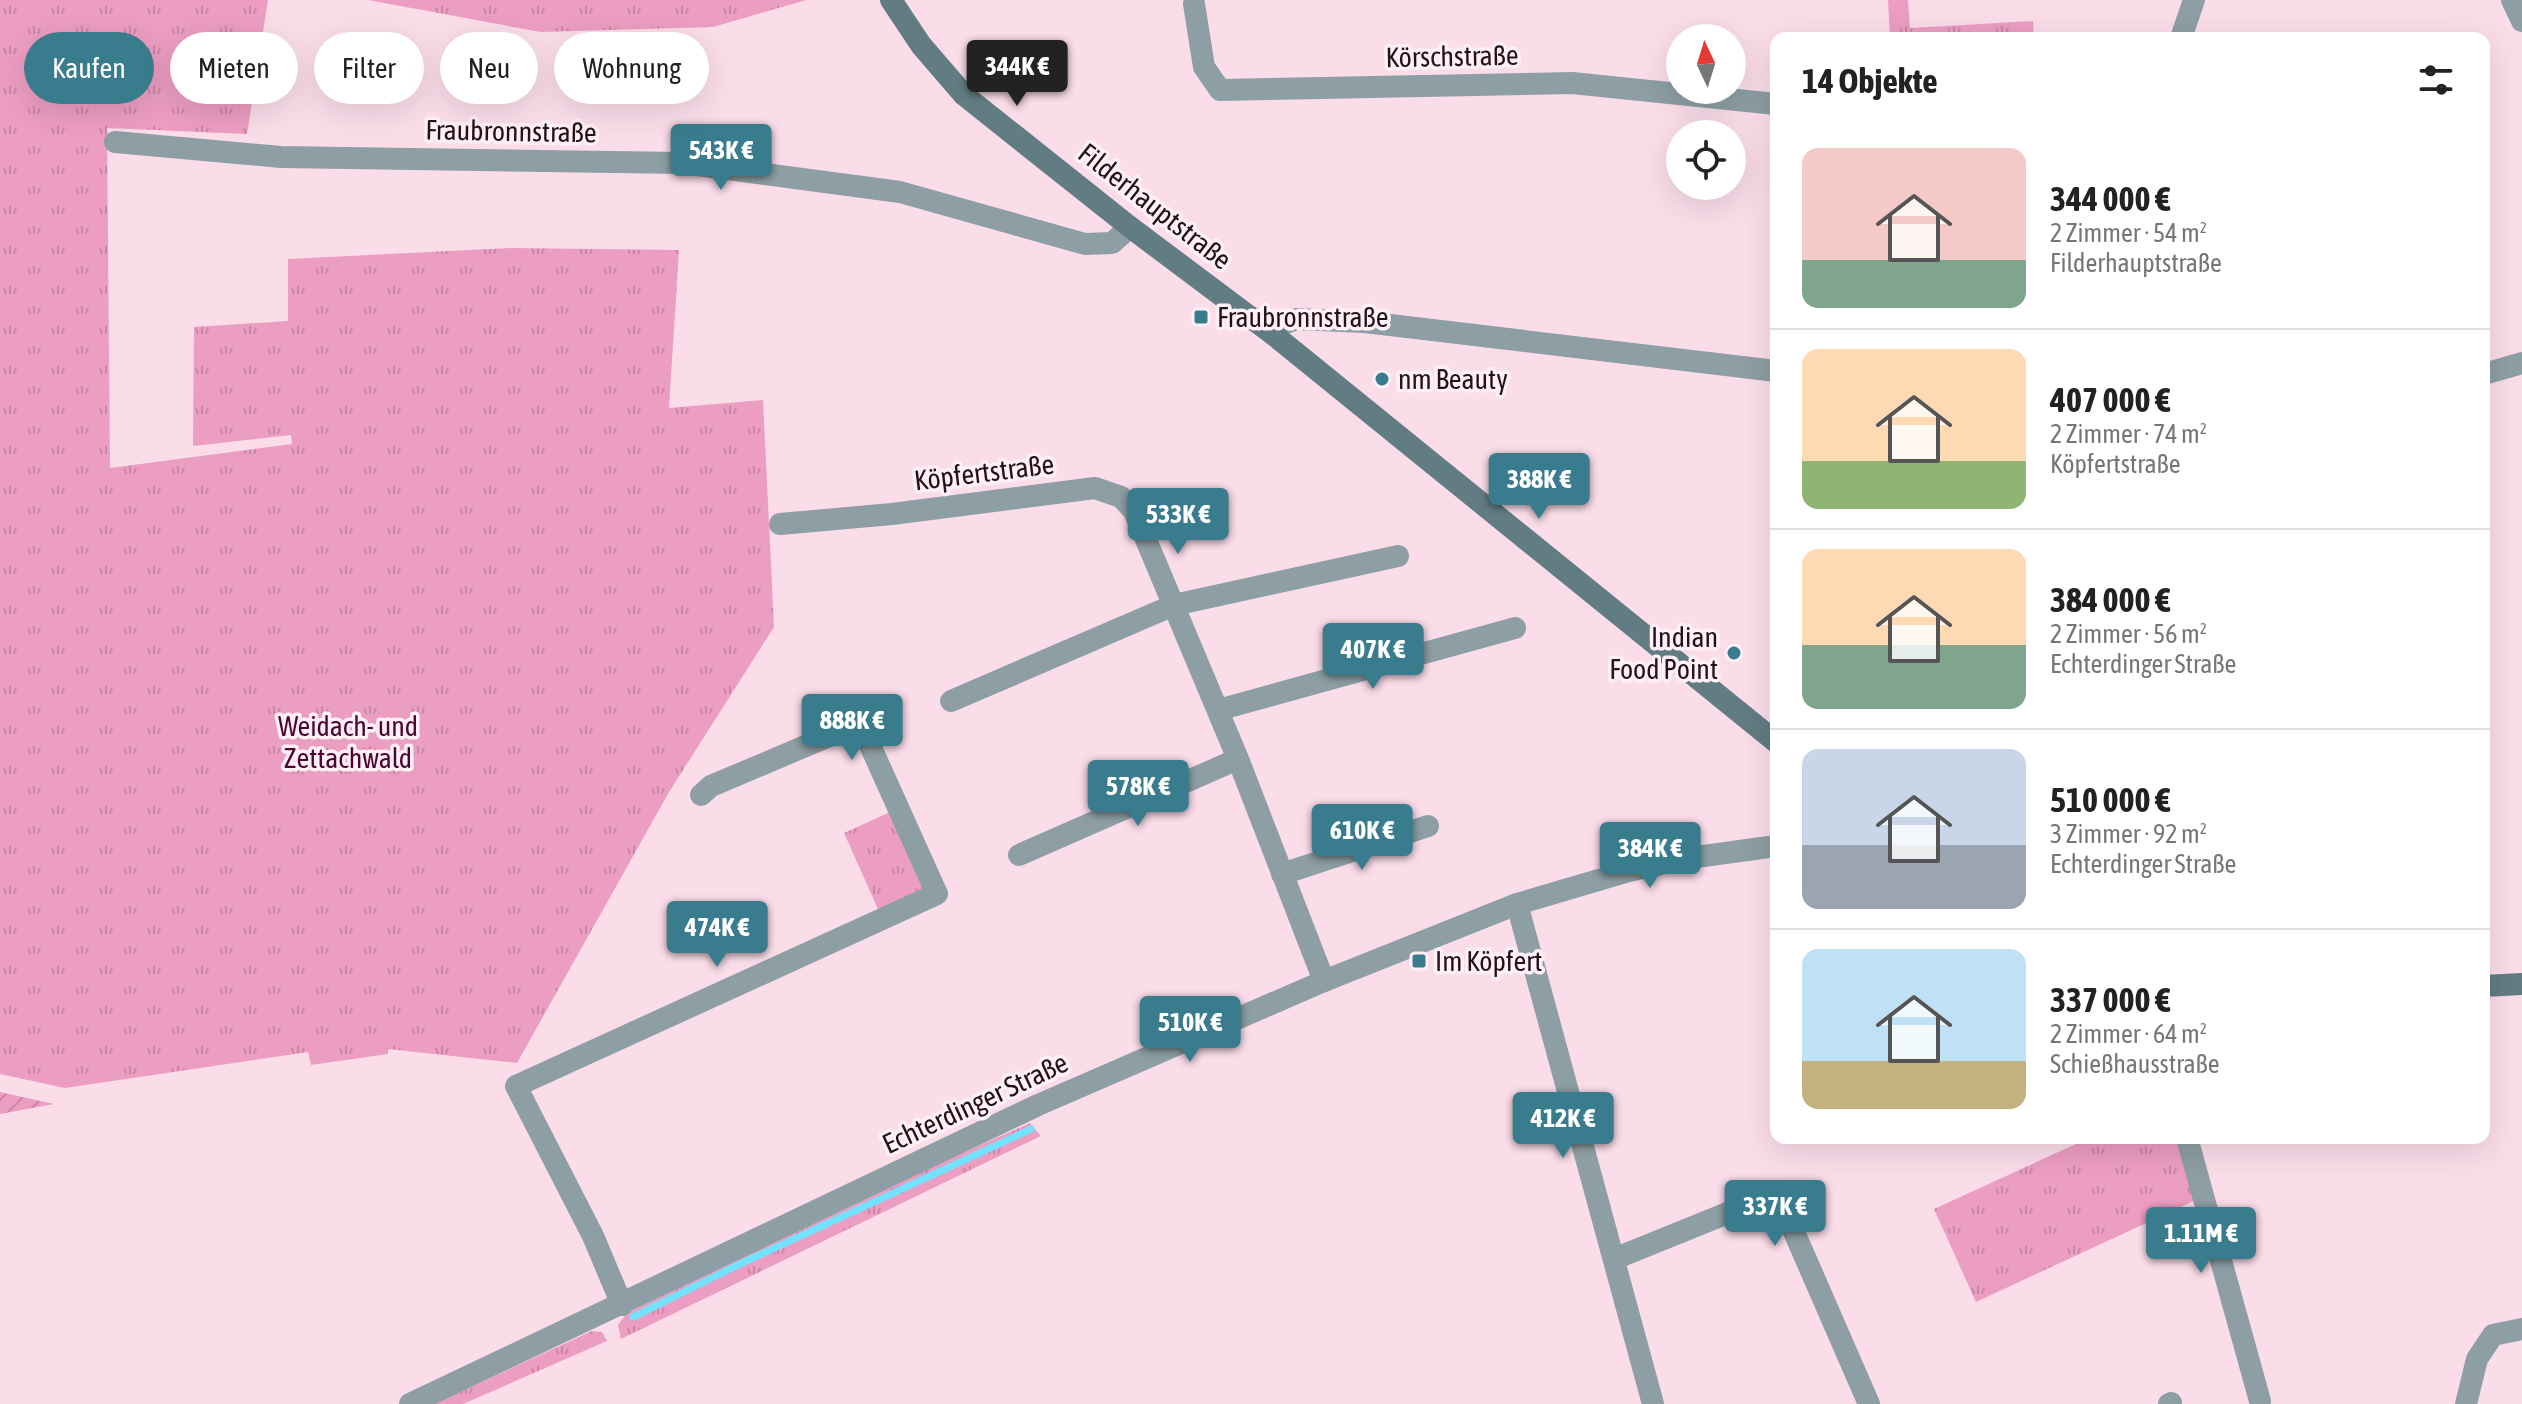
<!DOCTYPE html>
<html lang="de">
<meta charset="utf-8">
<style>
:root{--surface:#fff;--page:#f6f6f6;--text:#222;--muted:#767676;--line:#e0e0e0;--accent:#397c8d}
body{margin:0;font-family:"Asap Condensed",sans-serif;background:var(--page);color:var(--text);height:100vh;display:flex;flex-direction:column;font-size:30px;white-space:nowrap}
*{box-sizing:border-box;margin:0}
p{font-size:26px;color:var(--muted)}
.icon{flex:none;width:44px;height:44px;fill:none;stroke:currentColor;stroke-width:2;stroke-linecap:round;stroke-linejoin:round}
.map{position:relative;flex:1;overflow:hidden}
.sheet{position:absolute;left:1770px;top:32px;width:720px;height:1112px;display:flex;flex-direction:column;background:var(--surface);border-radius:16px;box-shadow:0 8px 32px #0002}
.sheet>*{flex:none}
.banner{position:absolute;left:24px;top:32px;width:760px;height:72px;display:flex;gap:16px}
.needle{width:52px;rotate:356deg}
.buttons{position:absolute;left:1666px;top:24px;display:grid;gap:16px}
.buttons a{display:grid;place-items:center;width:80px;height:80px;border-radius:50%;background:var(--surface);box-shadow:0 8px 32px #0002;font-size:40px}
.price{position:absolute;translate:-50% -68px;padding:0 18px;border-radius:8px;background:var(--accent);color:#fff;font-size:26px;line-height:52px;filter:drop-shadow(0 2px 4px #0008)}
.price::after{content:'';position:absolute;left:50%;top:48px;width:24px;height:18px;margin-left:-12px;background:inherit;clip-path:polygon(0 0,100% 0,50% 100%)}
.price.selected{background:#222;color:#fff}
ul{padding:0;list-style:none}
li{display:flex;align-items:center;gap:24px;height:200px;padding:0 32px}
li+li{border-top:2px solid var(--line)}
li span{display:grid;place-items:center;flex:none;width:224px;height:160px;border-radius:16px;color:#555}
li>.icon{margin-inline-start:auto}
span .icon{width:96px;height:96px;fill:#fffc;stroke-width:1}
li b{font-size:34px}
h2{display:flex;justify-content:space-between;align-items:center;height:96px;padding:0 32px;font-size:34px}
.chip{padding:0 28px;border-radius:36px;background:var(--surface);box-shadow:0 8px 32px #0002;font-size:28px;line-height:72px}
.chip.selected{background:var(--accent);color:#fff}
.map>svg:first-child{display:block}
</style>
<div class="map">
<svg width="2522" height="1404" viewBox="0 0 2522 1404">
<defs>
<pattern id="grass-tufts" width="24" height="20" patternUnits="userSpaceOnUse" patternTransform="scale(2)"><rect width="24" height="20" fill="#ec9dc2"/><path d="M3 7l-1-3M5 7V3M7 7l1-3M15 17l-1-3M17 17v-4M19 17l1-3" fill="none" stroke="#ca86a6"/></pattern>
<pattern id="garden-furrows" width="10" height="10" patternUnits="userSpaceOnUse" patternTransform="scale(2)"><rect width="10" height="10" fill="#ec9dc2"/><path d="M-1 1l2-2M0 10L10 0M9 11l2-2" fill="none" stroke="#ca86a6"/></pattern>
</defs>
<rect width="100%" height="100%" fill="#fbddea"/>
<!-- grass -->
<path fill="url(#grass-tufts)" d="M0,0H268L247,134L107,128L110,468L292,444L291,435L193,446L194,327L288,321V259L511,248L679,250L669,408L763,400L774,627L669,792L517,1063L388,1049V1054L311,1065L308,1052L65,1088L0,1074Z
M368,0H806L713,27L541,32Z
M1888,0H1908L1910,28L2033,21L2034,38H1890Z
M899,808L937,894L882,918L844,833Z
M1030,1123L1041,1136L621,1339L618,1325L627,1313L912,1175Z
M2089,1138H2184L2200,1198L1976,1302L1934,1209Z
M592,1331L602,1332L607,1341L463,1404H434Z"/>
<!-- garden -->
<path fill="url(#garden-furrows)" d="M0,1092L54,1104L0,1114Z"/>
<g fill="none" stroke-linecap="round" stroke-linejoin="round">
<!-- stream -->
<path stroke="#73e2fe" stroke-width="7" d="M633,1317L740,1264L1031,1129"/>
<!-- minor -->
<path stroke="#8d9fa4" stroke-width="22" d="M2512,0L2522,21
M1194,4L1204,67L1220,90L1572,83L1776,104
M2181,38L2194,0
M115,142L281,157L682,163L900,192L1085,244L1112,243L1130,227
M1274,335L1281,325L1296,319L1365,322L1776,371
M2484,374L2522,363
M780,524L892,514L1095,488L1121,497L1134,511L1238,759L1324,981
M951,701L1174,605L1398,556
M1218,710L1515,628
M1019,855L1238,759
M1282,874L1428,826
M1517,904L1653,1404
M2187,1138L2260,1401
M1614,1259L1777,1193L1869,1404
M622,1305L593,1236L516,1086L937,894L860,723L711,786L701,795
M2169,1404L2171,1403
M2466,1404L2477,1359L2493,1335L2522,1329"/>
<!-- tertiary -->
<path stroke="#8d9fa4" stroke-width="22" d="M410,1404L1038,1105L1324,981L1517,904L1629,871L1682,859L1776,846"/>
<!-- secondary -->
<path stroke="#627c83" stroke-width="22" d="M891,0L921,45L964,95L1130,227L1274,335L1776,742
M2484,986L2522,984"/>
</g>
<!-- markers -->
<g fill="#397c8d" stroke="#ffeff6" stroke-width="3">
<rect x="1193" y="309" width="16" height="16" rx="4"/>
<circle cx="1382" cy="379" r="8"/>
<circle cx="1734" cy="653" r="8"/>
<rect x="1411" y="953" width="16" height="16" rx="4"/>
</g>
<g text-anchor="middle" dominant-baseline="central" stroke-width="7" stroke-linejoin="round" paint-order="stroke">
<!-- street labels -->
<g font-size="28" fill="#201319" stroke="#ffeff6">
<text transform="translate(1452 56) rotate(-1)">Körschstraße</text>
<text transform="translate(511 131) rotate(1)">Fraubronnstraße</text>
<text transform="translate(1155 206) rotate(38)">Filderhauptstraße</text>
<text transform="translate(984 472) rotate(-7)">Köpfertstraße</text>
<text transform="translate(975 1103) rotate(-25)">Echterdinger Straße</text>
</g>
<!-- poi labels -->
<g font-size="28" fill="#201319" stroke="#ffeff6" text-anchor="start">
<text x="1217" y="317">Fraubronnstraße</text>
<text x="1398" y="379">nm Beauty</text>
<text x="1718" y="637" text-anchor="end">Indian<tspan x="1718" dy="32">Food Point</tspan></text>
<text x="1435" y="961">Im Köpfert</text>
</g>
<!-- park labels -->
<g font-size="28" fill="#4d0430" stroke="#ffeff6">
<text x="348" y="726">Weidach- und<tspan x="348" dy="32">Zettachwald</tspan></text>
</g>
</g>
</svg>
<div class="buttons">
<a><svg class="needle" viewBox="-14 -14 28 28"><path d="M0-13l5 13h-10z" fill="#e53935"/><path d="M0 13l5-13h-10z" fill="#767676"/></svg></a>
<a><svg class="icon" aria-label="locate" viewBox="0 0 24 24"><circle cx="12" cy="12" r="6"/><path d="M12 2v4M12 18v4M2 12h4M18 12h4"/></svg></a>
</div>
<b class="price selected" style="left:1017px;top:108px">344K €</b>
<b class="price" style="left:721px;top:192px">543K €</b>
<b class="price" style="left:1539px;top:521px">388K €</b>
<b class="price" style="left:1178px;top:556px">533K €</b>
<b class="price" style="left:1373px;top:691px">407K €</b>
<b class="price" style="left:852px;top:762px">888K €</b>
<b class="price" style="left:1138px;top:828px">578K €</b>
<b class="price" style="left:1362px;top:872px">610K €</b>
<b class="price" style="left:1650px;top:890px">384K €</b>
<b class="price" style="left:717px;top:969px">474K €</b>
<b class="price" style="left:1190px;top:1064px">510K €</b>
<b class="price" style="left:1563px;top:1160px">412K €</b>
<b class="price" style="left:1775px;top:1248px">337K €</b>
<b class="price" style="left:2201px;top:1275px">1.11M €</b>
<div class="banner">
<a class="chip selected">Kaufen</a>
<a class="chip">Mieten</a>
<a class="chip">Filter</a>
<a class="chip">Neu</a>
<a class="chip">Wohnung</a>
</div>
<section class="sheet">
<h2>14 Objekte<svg class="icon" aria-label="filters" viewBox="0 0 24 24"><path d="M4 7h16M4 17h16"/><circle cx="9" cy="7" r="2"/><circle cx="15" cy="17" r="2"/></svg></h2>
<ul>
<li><span style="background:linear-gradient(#f6c9c9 70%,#7fa58c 0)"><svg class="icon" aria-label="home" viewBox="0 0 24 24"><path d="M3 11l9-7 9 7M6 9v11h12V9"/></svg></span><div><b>344 000 €</b><p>2 Zimmer · 54 m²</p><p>Filderhauptstraße</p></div></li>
<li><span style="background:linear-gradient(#ffd9b3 70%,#8fb573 0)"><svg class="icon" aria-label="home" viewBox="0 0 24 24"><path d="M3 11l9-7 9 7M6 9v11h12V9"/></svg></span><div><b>407 000 €</b><p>2 Zimmer · 74 m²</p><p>Köpfertstraße</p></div></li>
<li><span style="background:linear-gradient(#ffd9b3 60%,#7fa58c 0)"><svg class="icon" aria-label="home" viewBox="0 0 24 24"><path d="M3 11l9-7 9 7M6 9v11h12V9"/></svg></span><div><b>384 000 €</b><p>2 Zimmer · 56 m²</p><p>Echterdinger Straße</p></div></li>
<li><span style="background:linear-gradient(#c9d6e8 60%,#9aa5b1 0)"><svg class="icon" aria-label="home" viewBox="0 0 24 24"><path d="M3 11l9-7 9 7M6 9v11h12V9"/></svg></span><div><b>510 000 €</b><p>3 Zimmer · 92 m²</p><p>Echterdinger Straße</p></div></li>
<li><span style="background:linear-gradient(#bfe0f5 70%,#c2b280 0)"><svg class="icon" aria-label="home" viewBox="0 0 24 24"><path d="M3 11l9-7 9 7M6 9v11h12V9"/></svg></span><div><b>337 000 €</b><p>2 Zimmer · 64 m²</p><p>Schießhausstraße</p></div></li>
</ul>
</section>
</div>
